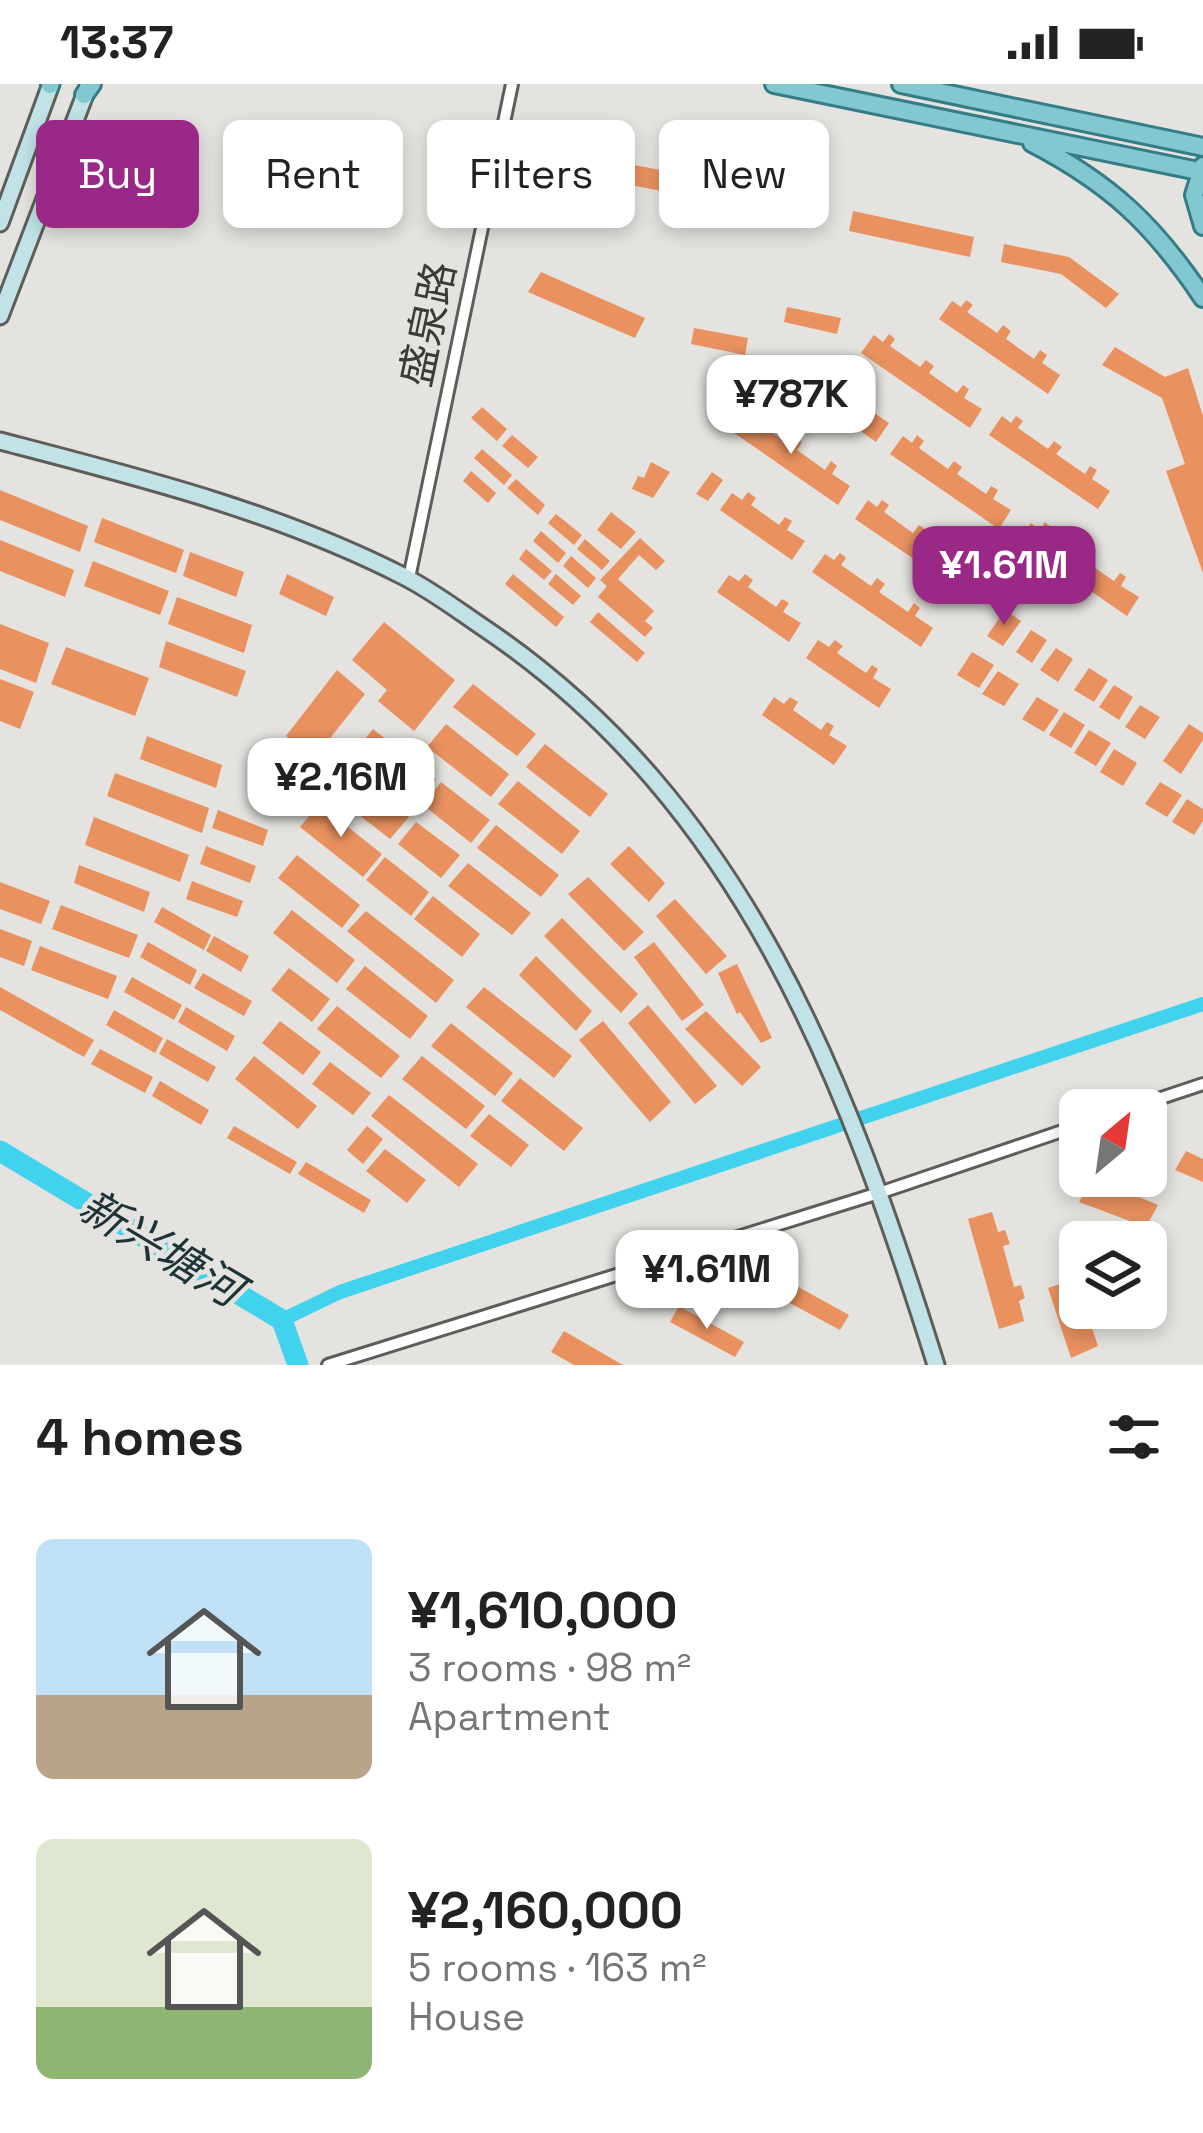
<!DOCTYPE html>
<meta charset="utf-8">
<style>
:root{--surface:#fff;--page:#f6f6f6;--text:#222;--muted:#767676;--accent:#9a2886}
body{margin:0;font-family:"Space Grotesk","Noto Sans SC",sans-serif;background:var(--page);color:var(--text);height:100vh;display:flex;flex-direction:column;font-size:45px;white-space:nowrap}
*{box-sizing:border-box;margin:0}
p{font-size:39px;color:var(--muted)}
.icon{flex:none;width:66px;height:66px;fill:none;stroke:currentColor;stroke-width:2;stroke-linecap:round;stroke-linejoin:round}
.map{position:relative;height:1281px;overflow:hidden}
.details{display:flex;flex-direction:column;background:var(--surface);flex:1}
.details>*{flex:none}
.hud{position:absolute;left:36px;top:36px;width:1131px;height:108px;display:flex;gap:24px}
.needle{width:78px;rotate:29deg}
.controls{position:absolute;left:1059px;top:1005px;display:grid;gap:24px}
.controls a{display:grid;place-items:center;width:108px;height:108px;border-radius:18px;background:var(--surface);box-shadow:0 6px 18px #0003;font-size:60px}
.price{position:absolute;translate:-50% -102px;padding:0 27px;border-radius:24px;background:#fff;color:#222;font-size:39px;line-height:78px;filter:drop-shadow(0 3px 6px #0008)}
.price::after{content:'';position:absolute;left:50%;top:72px;width:36px;height:27px;margin-left:-18px;background:inherit;clip-path:polygon(0 0,100% 0,50% 100%)}
.price.on{background:var(--accent);color:#fff}
ul{padding:0;list-style:none}
li{display:flex;align-items:center;gap:36px;height:300px;padding:0 36px}
li span{display:grid;place-items:center;flex:none;width:336px;height:240px;border-radius:18px;color:#555}
li>.icon{margin-inline-start:auto}
span .icon{width:144px;height:144px;fill:#fffc;stroke-width:1}
li b{font-size:51px}
h2{display:flex;justify-content:space-between;align-items:center;height:144px;padding:0 36px;font-size:51px}
.chip{padding:0 42px;border-radius:18px;background:var(--surface);box-shadow:0 6px 18px #0003;font-size:42px;line-height:108px}
.chip.on{background:var(--accent);color:#fff}
.status{display:flex;justify-content:space-between;align-items:center;height:84px;padding:0 60px;background:var(--surface);direction:ltr}
.status svg{height:33px;fill:currentColor}
.map>svg:first-child{display:block}
</style>
<div class="status"><b>13:37</b><svg viewBox="0 0 49 12"><path d="M0 12V9h3v3zM5 12V6h3v6zM10 12V3h3v9zM15 12V0h3v12zM26 1h20v11H26zM47 4h2v5h-2z"/></svg></div>
<div class="map">
<svg width="1203" height="1281" viewBox="0 0 1203 1281">
<rect width="100%" height="100%" fill="#e4e3df"/>
<g fill="none" stroke-linecap="round" stroke-linejoin="round">
<!-- canal -->
<path stroke="#41d2ee" stroke-width="14" d="M282,1236L340,1208L1203,920"/>
<!-- river -->
<path stroke="#41d2ee" stroke-width="21" d="M0,1067L282,1236L298,1281"/>
</g>
<!-- building -->
<path fill="#e9915f" d="M551,65L676,89L672,109L547,85Z
M698,97L823,121L819,141L694,117Z
M853,127L974,153L970,173L849,147Z
M1004,160L1069,173L1119,210L1106,224L1061,190L1001,178Z
M541,188L645,234L635,254L528,208Z
M966,216L973,221L967,228L997,249L1003,241L1011,247L1006,255L1034,275L1040,266L1047,271L1042,279L1060,291L1048,310L939,235L952,217L961,223Z
M787,223L841,234L837,250L784,238Z
M694,244L748,254L745,271L691,260Z
M889,250L895,255L890,262L920,283L926,276L934,282L929,289L957,309L963,301L969,305L964,314L982,325L970,344L861,269L874,251L883,258Z
M1115,263L1165,293L1188,284L1203,332V489L1166,387L1185,380L1162,314L1102,281Z
M832,289L840,295L835,302L863,322L869,314L876,319L871,327L889,339L876,358L804,307L816,290L826,297Z
M482,323L507,345L497,357L471,334Z
M757,327L763,332L758,339L788,360L794,353L802,358L797,366L825,386L831,377L837,382L832,390L850,402L838,421L730,346L742,328L751,334Z
M1002,332L1011,339L1016,332L1023,337L1018,344L1048,365L1054,357L1062,363L1056,370L1085,390L1090,382L1097,386L1092,395L1110,407L1098,425L989,351Z
M512,351L538,373L528,384L502,362Z
M917,351L924,357L919,364L948,385L954,377L962,383L957,390L986,410L991,402L998,406L993,415L1011,426L999,445L890,370L903,352L912,359Z
M482,365L512,391L504,401L474,374Z
M651,378L670,388L653,414L632,405L638,392L644,394Z
M471,387L496,409L488,419L463,397Z
M712,388L723,396L708,417L696,410Z
M516,395L545,421L538,431L507,404Z
M0,406L88,442L80,468L0,436Z
M748,408L756,414L751,421L779,441L785,433L792,437L787,446L805,457L792,476L720,426L732,409L742,416Z
M868,416L877,423L882,416L889,421L884,428L913,449L919,441L928,447L922,454L951,474L956,466L963,470L958,479L976,491L964,509L855,435Z
M611,428L636,448L621,465L597,446Z
M556,430L582,451L574,461L548,439Z
M102,434L184,466L176,489L94,458Z
M1045,438L1052,444L1047,451L1077,472L1083,464L1091,470L1085,477L1114,497L1120,489L1126,493L1121,502L1139,513L1127,532L1018,457L1031,439L1040,446Z
M541,447L566,469L558,479L533,457Z
M640,454L665,477L656,486L639,471L618,495L654,527L645,537L653,544L645,553L598,513L607,502L600,496Z
M585,455L610,477L602,486L577,465Z
M0,456L74,486L65,513L0,487Z
M526,465L552,487L544,496L519,475Z
M190,468L244,488L236,513L183,492Z
M840,469L846,474L841,481L871,502L877,494L885,500L879,508L908,528L914,519L920,524L915,532L933,544L921,563L812,488L825,470L834,476Z
M571,472L596,494L588,504L563,482Z
M93,477L169,507L160,531L84,502Z
M287,490L334,513L326,532L279,510Z
M513,490L564,533L556,543L505,500Z
M556,490L581,512L573,521L548,500Z
M745,490L753,496L748,503L776,523L782,515L789,519L783,528L801,539L789,558L717,508L729,491L739,497Z
M177,513L252,541L244,569L168,540Z
M1005,526L1021,537L1003,562L987,552Z
M598,528L645,569L637,578L590,538Z
M384,538L455,596L414,647L378,617L387,606L352,576Z
M0,540L49,559L36,599L0,585Z
M1031,546L1047,556L1032,579L1016,568Z
M818,556L829,563L835,556L843,562L837,569L866,589L872,581L878,585L873,594L891,605L879,624L806,574Z
M166,557L246,587L237,613L159,583Z
M66,563L149,594L135,632L51,600Z
M1056,564L1073,575L1058,598L1040,586Z
M972,568L994,581L979,604L957,591Z
M1089,584L1108,596L1094,618L1074,606Z
M337,586L365,610L331,653L339,660L317,688L308,680L313,675L286,652Z
M998,587L1019,600L1004,622L982,610Z
M0,595L34,608L20,645L0,637Z
M473,600L536,650L517,672L453,623Z
M1114,601L1133,613L1119,636L1099,623Z
M774,613L784,620L790,613L798,618L793,626L821,646L827,638L834,642L829,651L847,662L834,681L762,631Z
M1037,613L1059,626L1044,648L1022,635Z
M1140,621L1160,633L1145,655L1125,643Z
M1064,628L1085,641L1071,664L1049,651Z
M446,640L509,690L491,713L427,663Z
M1189,640L1203,649V656L1181,690L1163,677Z
M373,645L436,695L418,717L354,668Z
M1089,646L1111,659L1096,682L1074,669Z
M147,652L222,681L216,704L140,675Z
M545,660L608,710L590,733L526,683Z
M1114,665L1137,679L1123,702L1100,688Z
M346,682L409,733L390,755L327,706Z
M115,689L209,724L202,749L107,712Z
M518,697L580,747L562,770L498,720Z
M441,698L490,736L471,759L423,721Z
M1160,698L1182,711L1167,733L1145,720Z
M1187,715L1203,725V737L1194,751L1172,738Z
M319,720L382,770L363,793L300,743Z
M218,726L268,746L263,762L212,744Z
M94,733L189,771L180,798L85,761Z
M416,738L460,771L441,794L398,760Z
M496,741L559,791L541,813L477,764Z
M206,762L256,782L250,799L200,780Z
M629,762L665,799L649,818L610,780Z
M297,771L360,821L342,844L278,794Z
M385,773L429,808L411,832L366,796Z
M468,779L531,829L512,851L448,802Z
M79,781L150,808L144,828L74,799Z
M588,793L644,848L624,867L568,810Z
M192,797L243,817L237,833L186,815Z
M0,798L50,817L41,840L0,825Z
M433,812L480,850L462,873L414,835Z
M675,815L727,872L706,890L656,832Z
M61,821L138,851L129,874L52,845Z
M162,823L211,851L204,866L154,838Z
M292,826L355,876L337,899L273,849Z
M366,827L454,896L436,919L347,847Z
M562,834L638,910L621,929L544,852Z
M0,845L32,857L24,882L0,873Z
M214,852L249,872L241,888L206,867Z
M148,858L197,886L190,901L140,873Z
M654,858L704,921L682,937L634,873Z
M40,862L117,892L108,915L31,886Z
M536,872L592,927L576,947L519,891Z
M737,880L772,954L761,959L740,928L737,930L718,889Z
M365,882L428,932L410,955L346,905Z
M289,884L330,915L312,938L271,906Z
M203,889L252,917L244,932L194,904Z
M132,893L182,921L174,936L124,908Z
M0,903L94,956L84,973L0,926Z
M484,903L572,972L554,994L466,923Z
M648,921L717,1002L695,1020L628,939Z
M337,922L400,972L381,994L317,945Z
M186,923L235,952L227,967L178,938Z
M114,926L163,954L155,969L106,941Z
M706,927L761,983L742,1002L685,945Z
M280,937L321,968L303,991L262,959Z
M603,937L671,1018L650,1038L579,956Z
M451,939L513,989L495,1012L431,962Z
M167,955L216,983L208,998L159,970Z
M100,965L153,993L145,1009L91,980Z
M254,972L317,1022L298,1045L235,995Z
M422,972L485,1022L466,1045L402,995Z
M330,978L371,1009L353,1031L312,1000Z
M520,994L583,1044L564,1067L501,1017Z
M160,997L209,1026L201,1041L152,1012Z
M389,1011L478,1080L459,1103L371,1032Z
M489,1030L529,1061L511,1083L470,1052Z
M234,1042L297,1078L290,1090L227,1054Z
M367,1042L383,1055L363,1080L347,1066Z
M385,1065L426,1096L407,1119L366,1087Z
M1186,1067L1203,1075V1098L1175,1086Z
M306,1078L371,1116L364,1129L298,1090Z
M1093,1094L1158,1121L1146,1143L1079,1118Z
M992,1128L998,1148L1005,1146L1010,1160L1003,1162L1014,1203L1021,1201L1025,1214L1019,1217L1024,1237L999,1245L968,1135Z
M784,1195L849,1231L840,1246L775,1211Z
M1075,1195L1080,1224H1100L1104,1235L1091,1241L1098,1262L1071,1274L1048,1204Z
M679,1222L744,1258L735,1273L670,1238Z
M564,1247L623,1281H574L551,1268Z"/>
<g fill="none" stroke-linecap="round" stroke-linejoin="round">
<!-- street casing -->
<g stroke="#5e5d5a" stroke-width="16">
<path id="street" d="M409,494L512,0
M1125,1026L1203,1000
M328,1281L882,1108L1080,1041"/>
</g>
<!-- secondary casing -->
<g stroke="#5e5d5a" stroke-width="21">
<path id="secondary" d="M0,139L51,0
M0,232L89,0
M0,357C138,393 275,427 403,492C433,507 460,528 487,546C744,721 847,997 936,1281"/>
</g>
<!-- primary casing -->
<g stroke="#347d86" stroke-width="22">
<path id="primary" d="M50,0V1
M774,0L1203,88
M901,0L1203,63
M84,11L92,0
M1032,59C1111,100 1154,141 1203,214
M1203,82L1194,111L1203,142"/>
</g>
<!-- street -->
<use href="#street" stroke="#fff" stroke-width="10"/>
<!-- secondary -->
<use href="#secondary" stroke="#c1e3e7" stroke-width="15"/>
<!-- primary -->
<use href="#primary" stroke="#83c7d0" stroke-width="16"/>
</g>
<g text-anchor="middle" dominant-baseline="central" stroke-width="9" stroke-linejoin="round" paint-order="stroke">
<!-- street labels -->
<g font-size="42" fill="#3a3a38" stroke="#e4e3df">
<text transform="translate(428 240) rotate(-78)">盛泉路</text>
</g>
<!-- water labels -->
<g font-size="45" font-style="italic" fill="#1c3338" stroke="#e4e3df">
<text transform="translate(161 1164) rotate(31)">新兴塘河</text>
</g>
</g>
</svg>
<div class="controls">
<a><svg class="needle" viewBox="-14 -14 28 28"><path d="M0-13l5 13h-10z" fill="#e53935"/><path d="M0 13l5-13h-10z" fill="#767676"/></svg></a>
<a><svg class="icon" aria-label="layers" viewBox="0 0 24 24"><path d="M12 4l9 5-9 5-9-5zM3 14l9 5 9-5"/></svg></a>
</div>
<b class="price" style="left:791px;top:373px">¥787K</b>
<b class="price on" style="left:1004px;top:544px">¥1.61M</b>
<b class="price" style="left:341px;top:756px">¥2.16M</b>
<b class="price" style="left:707px;top:1248px">¥1.61M</b>
<div class="hud">
<a class="chip on">Buy</a>
<a class="chip">Rent</a>
<a class="chip">Filters</a>
<a class="chip">New</a>
</div>
</div>
<section class="details">
<h2>4 homes<svg class="icon" aria-label="filters" viewBox="0 0 24 24"><path d="M4 7h16M4 17h16"/><circle cx="9" cy="7" r="2"/><circle cx="15" cy="17" r="2"/></svg></h2>
<ul>
<li><span style="background:linear-gradient(#bfe0f5 65%,#b9a48a 0)"><svg class="icon" aria-label="home" viewBox="0 0 24 24"><path d="M3 11l9-7 9 7M6 9v11h12V9"/></svg></span><div><b>¥1,610,000</b><p>3 rooms · 98 m²</p><p>Apartment</p></div></li>
<li><span style="background:linear-gradient(#dfe7d0 70%,#8fb573 0)"><svg class="icon" aria-label="home" viewBox="0 0 24 24"><path d="M3 11l9-7 9 7M6 9v11h12V9"/></svg></span><div><b>¥2,160,000</b><p>5 rooms · 163 m²</p><p>House</p></div></li>
</ul>
</section>
